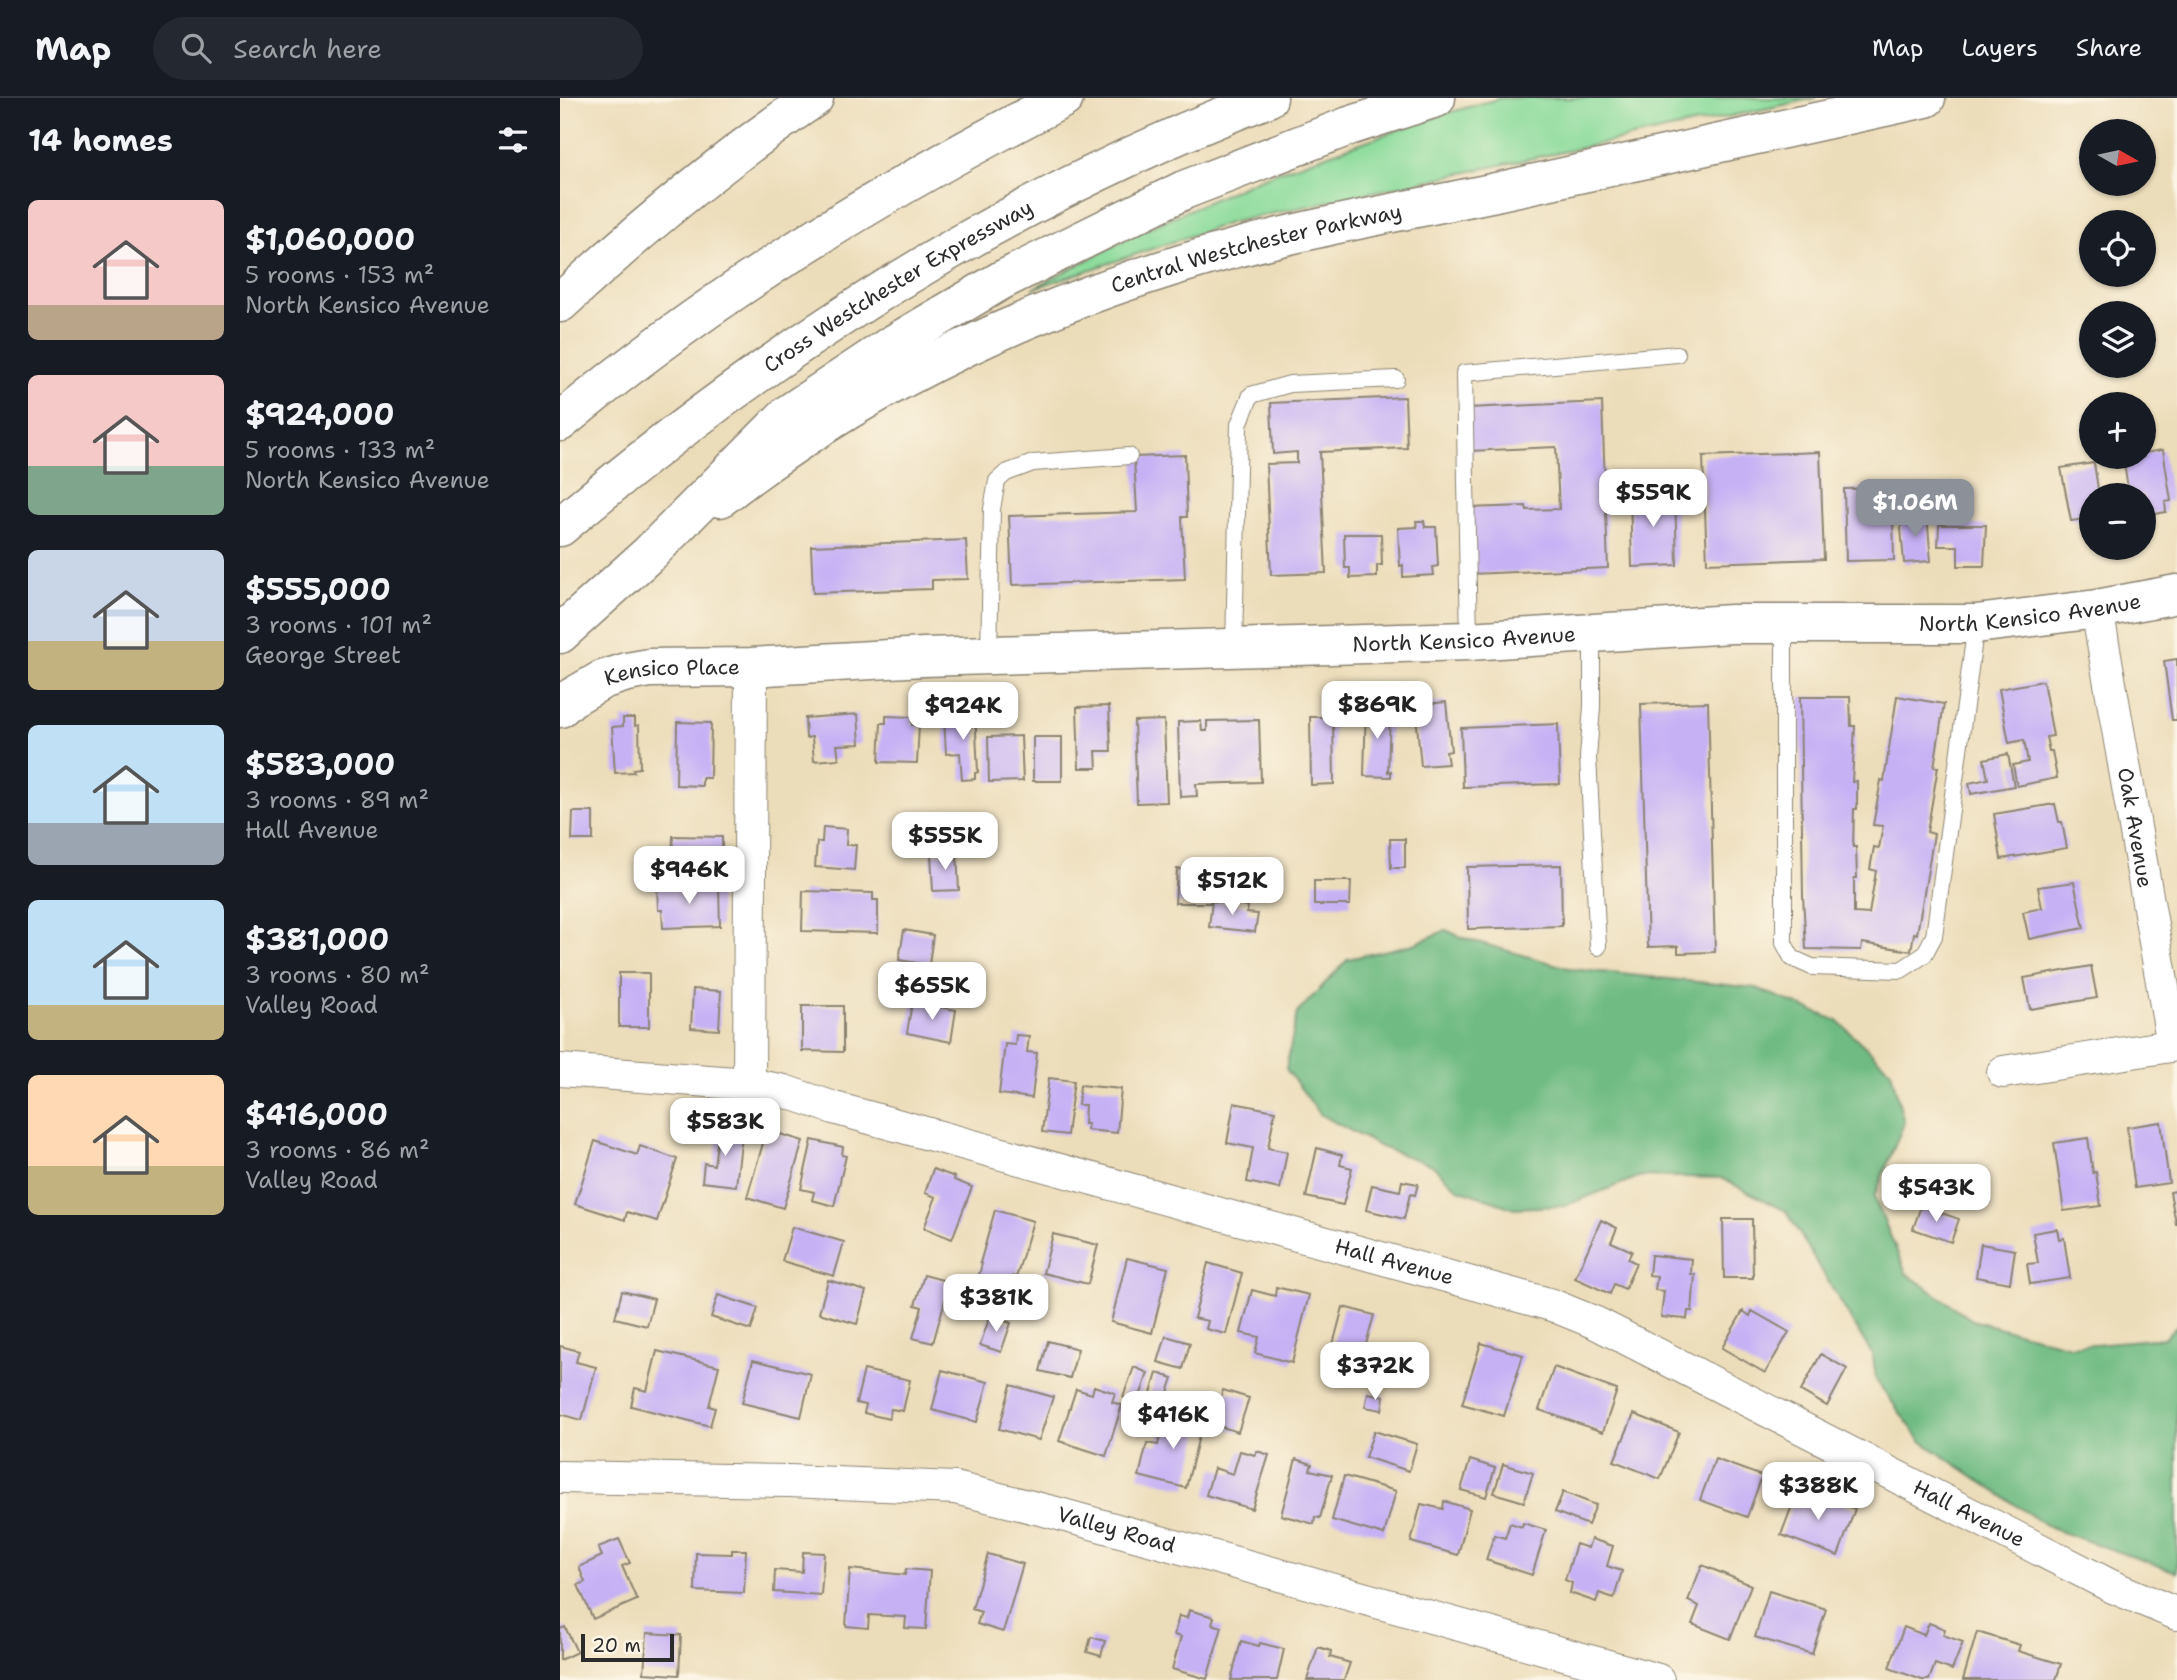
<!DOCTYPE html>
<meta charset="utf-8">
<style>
:root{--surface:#171b24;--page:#242831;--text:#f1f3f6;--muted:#9ea1a6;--line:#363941;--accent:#8c9099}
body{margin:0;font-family:"Shantell Sans",sans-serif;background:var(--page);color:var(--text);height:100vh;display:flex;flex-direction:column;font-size:26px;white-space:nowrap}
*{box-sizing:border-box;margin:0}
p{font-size:23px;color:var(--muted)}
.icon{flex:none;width:38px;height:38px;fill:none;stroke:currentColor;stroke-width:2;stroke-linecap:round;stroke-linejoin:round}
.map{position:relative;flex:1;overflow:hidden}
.details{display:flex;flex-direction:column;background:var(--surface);width:560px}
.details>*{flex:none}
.needle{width:46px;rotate:99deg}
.fabs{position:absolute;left:1519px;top:21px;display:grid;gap:14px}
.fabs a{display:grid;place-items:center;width:77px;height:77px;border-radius:50%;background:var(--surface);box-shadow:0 2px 5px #0004;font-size:35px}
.scale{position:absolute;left:21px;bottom:18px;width:93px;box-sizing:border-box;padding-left:7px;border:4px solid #2b2b2b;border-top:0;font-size:19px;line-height:24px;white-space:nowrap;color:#2b2b2b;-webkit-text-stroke:5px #fcf5e5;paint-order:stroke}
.price{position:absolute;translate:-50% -60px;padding:0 16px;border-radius:14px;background:#fff;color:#222;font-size:23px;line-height:46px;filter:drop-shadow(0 2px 4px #0008)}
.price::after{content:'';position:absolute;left:50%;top:42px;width:21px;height:16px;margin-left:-10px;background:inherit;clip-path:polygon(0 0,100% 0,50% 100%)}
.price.on{background:var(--accent);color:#fff}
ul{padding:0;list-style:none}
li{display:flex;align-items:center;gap:21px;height:175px;padding:0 28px}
li span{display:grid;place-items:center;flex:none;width:196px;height:140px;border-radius:10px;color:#555}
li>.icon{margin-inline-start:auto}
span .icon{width:84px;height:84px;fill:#fffc;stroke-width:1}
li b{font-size:30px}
h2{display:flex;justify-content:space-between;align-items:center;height:84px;padding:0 28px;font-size:30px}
header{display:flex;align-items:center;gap:42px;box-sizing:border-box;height:98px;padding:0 35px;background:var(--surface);border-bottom:2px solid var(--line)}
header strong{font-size:33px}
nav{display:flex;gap:38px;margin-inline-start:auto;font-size:24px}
.search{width:490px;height:63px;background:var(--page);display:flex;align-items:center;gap:18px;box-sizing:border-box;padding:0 24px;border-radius:38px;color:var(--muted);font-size:26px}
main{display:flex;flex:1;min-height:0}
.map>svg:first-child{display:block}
</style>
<header>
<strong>Map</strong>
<div class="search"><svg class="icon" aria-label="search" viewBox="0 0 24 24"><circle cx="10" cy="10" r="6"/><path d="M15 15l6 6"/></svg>Search here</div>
<nav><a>Map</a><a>Layers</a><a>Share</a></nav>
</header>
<main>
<section class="details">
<h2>14 homes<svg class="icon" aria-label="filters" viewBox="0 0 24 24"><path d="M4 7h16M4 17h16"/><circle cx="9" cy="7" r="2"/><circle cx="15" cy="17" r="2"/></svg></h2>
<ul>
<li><span style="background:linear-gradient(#f6c9c9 75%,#b9a48a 0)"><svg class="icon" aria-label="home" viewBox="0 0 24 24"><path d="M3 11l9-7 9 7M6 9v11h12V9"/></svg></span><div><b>$1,060,000</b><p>5 rooms · 153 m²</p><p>North Kensico Avenue</p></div></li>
<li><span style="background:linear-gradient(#f6c9c9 65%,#7fa58c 0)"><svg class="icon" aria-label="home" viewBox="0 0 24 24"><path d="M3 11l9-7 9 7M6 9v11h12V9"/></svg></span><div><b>$924,000</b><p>5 rooms · 133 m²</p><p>North Kensico Avenue</p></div></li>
<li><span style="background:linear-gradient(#c9d6e8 65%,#c2b280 0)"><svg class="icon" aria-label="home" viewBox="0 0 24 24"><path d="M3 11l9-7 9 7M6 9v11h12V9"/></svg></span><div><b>$555,000</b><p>3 rooms · 101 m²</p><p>George Street</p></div></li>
<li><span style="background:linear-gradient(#bfe0f5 70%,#9aa5b1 0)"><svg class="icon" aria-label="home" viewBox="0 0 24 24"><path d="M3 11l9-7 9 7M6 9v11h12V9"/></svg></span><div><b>$583,000</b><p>3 rooms · 89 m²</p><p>Hall Avenue</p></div></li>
<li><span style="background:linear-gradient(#bfe0f5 75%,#c2b280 0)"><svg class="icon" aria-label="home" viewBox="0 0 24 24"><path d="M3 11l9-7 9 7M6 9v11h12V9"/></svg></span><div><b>$381,000</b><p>3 rooms · 80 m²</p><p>Valley Road</p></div></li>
<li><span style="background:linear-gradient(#ffd9b3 65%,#c2b280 0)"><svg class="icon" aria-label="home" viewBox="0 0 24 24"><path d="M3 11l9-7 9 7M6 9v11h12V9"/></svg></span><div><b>$416,000</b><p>3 rooms · 86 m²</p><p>Valley Road</p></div></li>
</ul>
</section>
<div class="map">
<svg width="1617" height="1582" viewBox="0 0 1617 1582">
<rect width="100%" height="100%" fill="#fcf5e5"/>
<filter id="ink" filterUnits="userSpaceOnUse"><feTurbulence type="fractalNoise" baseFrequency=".0143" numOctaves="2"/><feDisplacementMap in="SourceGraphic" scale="14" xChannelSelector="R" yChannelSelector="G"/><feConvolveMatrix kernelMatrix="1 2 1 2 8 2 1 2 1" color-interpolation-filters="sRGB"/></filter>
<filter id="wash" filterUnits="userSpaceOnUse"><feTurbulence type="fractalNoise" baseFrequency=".00686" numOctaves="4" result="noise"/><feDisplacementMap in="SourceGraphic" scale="28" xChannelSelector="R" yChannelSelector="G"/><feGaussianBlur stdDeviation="1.57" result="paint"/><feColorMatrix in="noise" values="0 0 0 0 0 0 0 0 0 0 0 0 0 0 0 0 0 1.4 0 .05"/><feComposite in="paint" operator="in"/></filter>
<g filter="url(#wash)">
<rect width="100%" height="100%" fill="#ecddba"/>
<!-- green -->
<path fill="#8bdb9b" stroke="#5b8363" stroke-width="2" d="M941,0H1256L672,124L472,191L584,132L701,80L880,17Z"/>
<!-- forest -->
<path fill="#70bb83" stroke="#4e7357" stroke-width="2" d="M886,832L903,840L1012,871L1196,890L1278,923L1331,973L1344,1025L1314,1099L1346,1175L1412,1222L1510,1248L1605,1240L1617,1228V1474L1490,1430L1361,1343L1316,1282L1313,1258L1226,1113L1161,1080L1081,1078L1004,1108L952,1110L898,1091L872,1067L821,1049L761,1017L726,971L737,915L788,861L854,846Z"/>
<g id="blocks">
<!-- building -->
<path fill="#c6b1f5" d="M845,299L847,350L760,354L766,475L711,477L706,366L737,365V354L713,356L711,305Z
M1042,304L1048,470L910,476L907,410L966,408L967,412L999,411L996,349L910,353L908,310Z
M1603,352L1611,403L1605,404L1606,414L1584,418V397H1569L1563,359H1584V355Z
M1260,354L1264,461L1147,465L1143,358Z
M625,357L627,419H622L625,481L452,487L449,418L577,414L574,359Z
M1534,365L1539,397H1531V420L1511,423L1501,370Z
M1327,390L1328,415H1333L1334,462L1286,463L1284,391Z
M1115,393L1117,467L1072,469L1070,394Z
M1367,417L1371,463L1344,465L1340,419Z
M856,423H864L865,429H876L878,468L873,469L874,477L843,479V467L840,468L838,430L857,429Z
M1379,427H1426L1424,468H1398V448H1378Z
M784,436H821L822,467H817V479L790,480V470H785Z
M406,442L408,481L372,482V491L253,495L251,448Z
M1617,561V622H1612L1604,563Z
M1483,583L1493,638L1486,639L1489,653H1492L1497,680L1457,688L1453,667L1468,664L1464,642L1449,645L1439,591Z
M1337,598L1384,606L1374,669H1378L1367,734L1374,736L1357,836L1354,835L1351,853L1302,845L1301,852L1246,851L1243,798L1240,599H1290L1291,628H1295L1292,684L1297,683V711H1294L1293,749H1296L1297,780H1294V815L1309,816L1316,773L1310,771L1314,749L1319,750L1323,728L1313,727L1321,682L1324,683Z
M886,604L891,653L886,654L888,666L861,668L855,607Z
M1148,604L1155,854L1118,855V848L1088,849L1081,606Z
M806,606L826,607V616H830L828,674L831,673V679L804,678Z
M549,608L551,653H536L537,670H519L517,609Z
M403,614H415L418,674L415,675V681L402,682L400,655L386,656L384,619L403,618Z
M298,616L300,646L277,647L279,661L254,663L252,639L246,640L245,620Z
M326,618L352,619V627H359L357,665L319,664L321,625H326Z
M750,619H773L774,686L751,687Z
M63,620H75V628L79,627L80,670L73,671L74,674L55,675L52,629L63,628Z
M604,622L607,704L577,705L574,623Z
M699,622L701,684L636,686L637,698L620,699L618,624L641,623L642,633H647V623Z
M117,624L151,625L150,680H142V688L116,687Z
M998,626L1000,686L903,689L901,630Z
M461,638L463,683L429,684L428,639Z
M473,639H502V683H473Z
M1448,656L1454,688L1411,696L1409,685L1428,681L1424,661Z
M1495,706L1499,724H1502L1507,750L1441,761L1434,716Z
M13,714H33V742H12Z
M263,729L287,731L286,747H296L294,772L255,769L257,744H262Z
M113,738L162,739V769L112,768Z
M830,741H845V770H831Z
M397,755L399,792L373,793L371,756Z
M1001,767L1002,828L908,831L907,769Z
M617,771L651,772L650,805H615Z
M754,783H791L790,807H754Z
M1514,784L1524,830L1469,841L1463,814L1482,810L1478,789Z
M112,785V790L159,789L160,828L103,830L102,812H98L97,786Z
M243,793L313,795V802H318V835L242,833Z
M652,803L688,808L687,815L698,816L695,834L649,829Z
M344,832L373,837L369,867L339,862Z
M1531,868L1537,900L1470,911L1464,880Z
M59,875H89V929H59Z
M133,891L161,893L159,932L131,930Z
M352,904L396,912L391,944L347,935Z
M242,908H283V954L242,953Z
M456,937L469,938L467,954L477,955L472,1000L439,996L445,946L455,947Z
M489,980L514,983L507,1037L482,1034Z
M520,987L561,991L557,1035L527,1032L528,1026H524L525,1007H518Z
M674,1005L715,1013L708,1050L727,1054L720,1091L687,1084L693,1050L667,1045Z
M1601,1024L1609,1085L1575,1090L1567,1029Z
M165,1026L179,1028L178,1036H182L176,1088L142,1084L144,1065L154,1067L159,1031L164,1032Z
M207,1032L243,1043L223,1110L187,1099Z
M1528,1040L1533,1075L1536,1074L1541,1108L1504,1113L1494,1045Z
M252,1042L283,1049L282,1057L286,1058L274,1108L252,1102L254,1094L241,1091Z
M35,1043L77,1057L80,1048L117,1061L97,1123L67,1114L65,1122L15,1106Z
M757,1050L782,1057L780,1067L792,1070L783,1107L746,1099Z
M373,1071L395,1079L394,1082L412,1089L392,1141L364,1130L376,1099L365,1095Z
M842,1083L858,1086L855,1097L850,1096L844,1121L806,1112L812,1087L840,1093Z
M1617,1093V1126H1616L1610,1094Z
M1361,1108L1399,1121L1391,1144L1353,1131Z
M435,1112L473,1123L456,1180L453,1178L450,1189L418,1180L422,1166L420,1165Z
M1163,1121H1192L1193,1180H1164Z
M1041,1122L1057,1130L1051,1144L1072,1153L1068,1161L1076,1165L1065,1191L1054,1186L1050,1196L1015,1180Z
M232,1129L284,1144L274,1178L222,1163Z
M1497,1131L1499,1141L1504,1140L1510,1180L1470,1186L1467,1166L1478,1165L1473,1135Z
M493,1136L538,1147L528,1186L483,1175Z
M1421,1146L1455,1152L1450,1185L1416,1179Z
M1091,1157L1132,1161L1131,1176H1135L1132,1213H1128L1127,1221L1101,1219L1104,1193L1095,1192L1097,1178L1089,1177Z
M567,1160L608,1170L592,1235L551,1224Z
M648,1165L682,1175L666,1236L646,1231L648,1223L634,1220Z
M364,1177L390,1184L373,1245L353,1240L362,1209L355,1207Z
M268,1182L306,1193L297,1226L259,1215Z
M716,1189L749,1197L732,1265L695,1255L699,1239L681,1235L692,1192L715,1198Z
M62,1193L94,1201L87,1228L55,1220Z
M158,1197L198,1210L191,1232L151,1219Z
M783,1209L814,1217L799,1272L779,1267L780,1260L770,1258Z
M1183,1213L1190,1218L1192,1213L1229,1234L1205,1275L1162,1250Z
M430,1218L451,1225L441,1254L420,1247Z
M606,1238L630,1245L623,1271L598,1264Z
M488,1243L518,1251L510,1280L480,1273Z
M921,1245L963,1257L944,1318L902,1306Z
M0,1248L19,1253L16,1264L36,1269L22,1322L0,1316Z
M97,1253L159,1268L149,1308L155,1310L150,1328L71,1308L75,1290L87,1293Z
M1261,1256L1287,1271L1267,1308L1241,1293Z
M193,1262L251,1276L241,1319L182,1305Z
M574,1269L588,1275L578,1304L563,1299Z
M994,1269L1057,1292L1043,1334L979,1312Z
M304,1272L350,1282L343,1313L331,1311L329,1321L304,1315L306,1307L296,1305Z
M382,1272L428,1284L417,1324L372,1312Z
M597,1275L613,1280L603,1309L588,1305Z
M451,1287L493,1299L479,1342L439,1331Z
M534,1288L555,1295L552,1304L562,1307L546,1358L499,1343L516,1291L532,1296Z
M663,1292L689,1300L678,1334L653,1326Z
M808,1295L824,1298L822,1312L805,1309Z
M606,1313L643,1322L626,1390L579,1378L587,1345L598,1347Z
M1074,1316L1119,1334L1100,1381L1054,1363Z
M814,1333L857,1346L849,1373L805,1359Z
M680,1353L695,1357L697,1353L709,1357L692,1411L646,1397L654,1370L673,1376Z
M736,1361L752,1366L750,1372L772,1377L760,1420L755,1419L754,1426L721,1417Z
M1155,1361L1202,1378L1187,1419L1140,1402Z
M910,1362L935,1370L926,1399L901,1392Z
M943,1366L973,1375L964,1404L934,1395Z
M784,1378L836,1393L824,1437L772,1422Z
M1239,1389L1295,1411L1278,1458L1221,1437Z
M1003,1394L1036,1407L1028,1427L995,1414Z
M884,1403L910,1411L898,1457L851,1444L861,1406L883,1411Z
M950,1425L962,1429L963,1425L986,1432L972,1477L926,1462L934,1437L945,1440Z
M59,1441L70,1465L62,1468L77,1502L33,1521L18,1487L25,1484L19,1469L42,1458L38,1449Z
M1031,1441L1053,1448L1047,1468L1062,1473L1054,1500L1039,1495L1036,1504L1010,1495L1012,1485L1005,1482L1016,1446L1028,1450Z
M172,1452H186L184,1495L135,1493L136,1455L172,1456Z
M243,1454L264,1455L261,1497L214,1494L215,1472L242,1474Z
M428,1456L463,1466L443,1534L417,1526L421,1514L412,1511Z
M1142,1467L1191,1487L1170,1541L1132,1526L1139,1508L1128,1503Z
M290,1471L345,1477L346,1471L370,1473L366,1531L345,1530L346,1519L309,1517L308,1530L286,1528Z
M1209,1493L1266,1511L1252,1556L1195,1539Z
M629,1512L654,1519L652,1526L662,1529L647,1581L612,1571L621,1539L614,1537L619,1518L627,1520Z
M1369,1525L1385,1531L1383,1537L1403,1544L1392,1572L1375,1566L1369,1582H1362L1329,1570L1344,1529L1364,1537Z
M5,1529L17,1554L0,1562V1531Z
M1417,1534L1460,1547L1458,1553L1501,1566L1496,1582H1403Z
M87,1535L121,1537L119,1577L84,1575Z
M531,1539L545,1543L541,1558L527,1554Z
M681,1543L699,1548L700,1545L724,1551L717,1582H671Z
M758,1549L771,1553L770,1559L790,1565L784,1582H747Z"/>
</g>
</g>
<g filter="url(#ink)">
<use href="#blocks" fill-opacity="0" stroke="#8c8472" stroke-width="2"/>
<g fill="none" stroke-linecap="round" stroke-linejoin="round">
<!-- service casing -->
<g stroke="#8c8472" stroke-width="18">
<path id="service" d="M1224,526V845L1232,860L1252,869L1341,872L1364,857L1374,838L1416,526
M1032,536V609L1028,659L1038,849
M909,543L904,275L1117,256
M674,550L679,326L691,297L730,286L836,281
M429,557L432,411L437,383L446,375L473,365L569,358"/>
</g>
<!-- minor casing -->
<g stroke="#8c8472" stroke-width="34">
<g id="minor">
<path id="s1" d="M1537,511L1613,947"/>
<path id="s2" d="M0,972L189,986L224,993L274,1010L992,1207L1036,1225L1553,1489L1617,1516"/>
<path d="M1443,974L1617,947"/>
<path d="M189,986L191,569"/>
<path id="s3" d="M0,1379L229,1383L395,1390L492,1414L1098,1582"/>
</g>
</g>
<!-- tertiary casing -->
<g stroke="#8c8472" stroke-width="41">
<g id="tertiary">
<path id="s4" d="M0,610L11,600L42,582L67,574L90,570L191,569L364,559L909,543L1171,526H1416L1537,511L1617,496"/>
</g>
</g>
<!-- primary casing -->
<g stroke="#8c8472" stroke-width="41">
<g id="primary">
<path d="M0,205C80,131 163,61 254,0"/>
<path id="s5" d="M160,400C314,280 486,202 673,151C758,128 845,113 931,95C1076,63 1221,32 1366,0"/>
</g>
</g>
<!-- motorway casing -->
<g stroke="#8c8472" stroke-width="41">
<g id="motorway">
<path d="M0,324C154,195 326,91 504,0"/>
<path id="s6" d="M0,429C212,249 448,100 708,0"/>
<path d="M0,536L90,455L228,316L330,248L442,182L624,92L789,28L876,0"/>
</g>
</g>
<!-- service -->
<use href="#service" stroke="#fff" stroke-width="16"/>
<!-- minor -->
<use href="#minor" stroke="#fff" stroke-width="32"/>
<!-- tertiary -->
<use href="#tertiary" stroke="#fff" stroke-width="38"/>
<!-- primary -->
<use href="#primary" stroke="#fff" stroke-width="38"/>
<!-- motorway -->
<use href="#motorway" stroke="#fff" stroke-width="38"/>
</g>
</g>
<g text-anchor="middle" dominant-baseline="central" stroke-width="7" stroke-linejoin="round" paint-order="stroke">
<!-- street labels -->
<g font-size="21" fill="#2b2b2b" stroke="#fcf5e5">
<text stroke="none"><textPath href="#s5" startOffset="597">Central Westchester Parkway</textPath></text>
<text stroke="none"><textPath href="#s6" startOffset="416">Cross Westchester Expressway</textPath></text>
<text stroke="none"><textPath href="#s4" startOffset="1482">North Kensico Avenue</textPath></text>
<text stroke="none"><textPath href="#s4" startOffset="915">North Kensico Avenue</textPath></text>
<text stroke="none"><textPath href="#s4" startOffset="122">Kensico Place</textPath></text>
<text stroke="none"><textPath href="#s1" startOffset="222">Oak Avenue</textPath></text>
<text stroke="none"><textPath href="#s2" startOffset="859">Hall Avenue</textPath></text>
<text stroke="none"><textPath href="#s2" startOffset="1489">Hall Avenue</textPath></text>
<text stroke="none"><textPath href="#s3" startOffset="562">Valley Road</textPath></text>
</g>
</g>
</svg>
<div class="fabs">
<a><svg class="needle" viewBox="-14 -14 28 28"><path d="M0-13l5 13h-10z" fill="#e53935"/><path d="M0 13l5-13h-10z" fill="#9ea1a6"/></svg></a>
<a><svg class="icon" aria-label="locate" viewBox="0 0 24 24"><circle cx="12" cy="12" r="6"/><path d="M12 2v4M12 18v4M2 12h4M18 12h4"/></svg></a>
<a><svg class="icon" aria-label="layers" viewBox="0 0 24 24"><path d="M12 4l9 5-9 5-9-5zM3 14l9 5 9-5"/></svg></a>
<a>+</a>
<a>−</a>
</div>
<div class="scale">20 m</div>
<b class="price" style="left:1093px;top:431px">$559K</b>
<b class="price on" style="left:1355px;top:441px">$1.06M</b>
<b class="price" style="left:817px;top:643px">$869K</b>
<b class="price" style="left:403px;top:644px">$924K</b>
<b class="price" style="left:385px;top:774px">$555K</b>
<b class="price" style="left:129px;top:808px">$946K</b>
<b class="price" style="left:672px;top:819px">$512K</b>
<b class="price" style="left:372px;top:924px">$655K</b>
<b class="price" style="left:165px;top:1060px">$583K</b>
<b class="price" style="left:1376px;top:1126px">$543K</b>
<b class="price" style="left:436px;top:1236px">$381K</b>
<b class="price" style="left:815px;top:1304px">$372K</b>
<b class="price" style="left:613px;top:1353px">$416K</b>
<b class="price" style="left:1258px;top:1424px">$388K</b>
</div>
</main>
